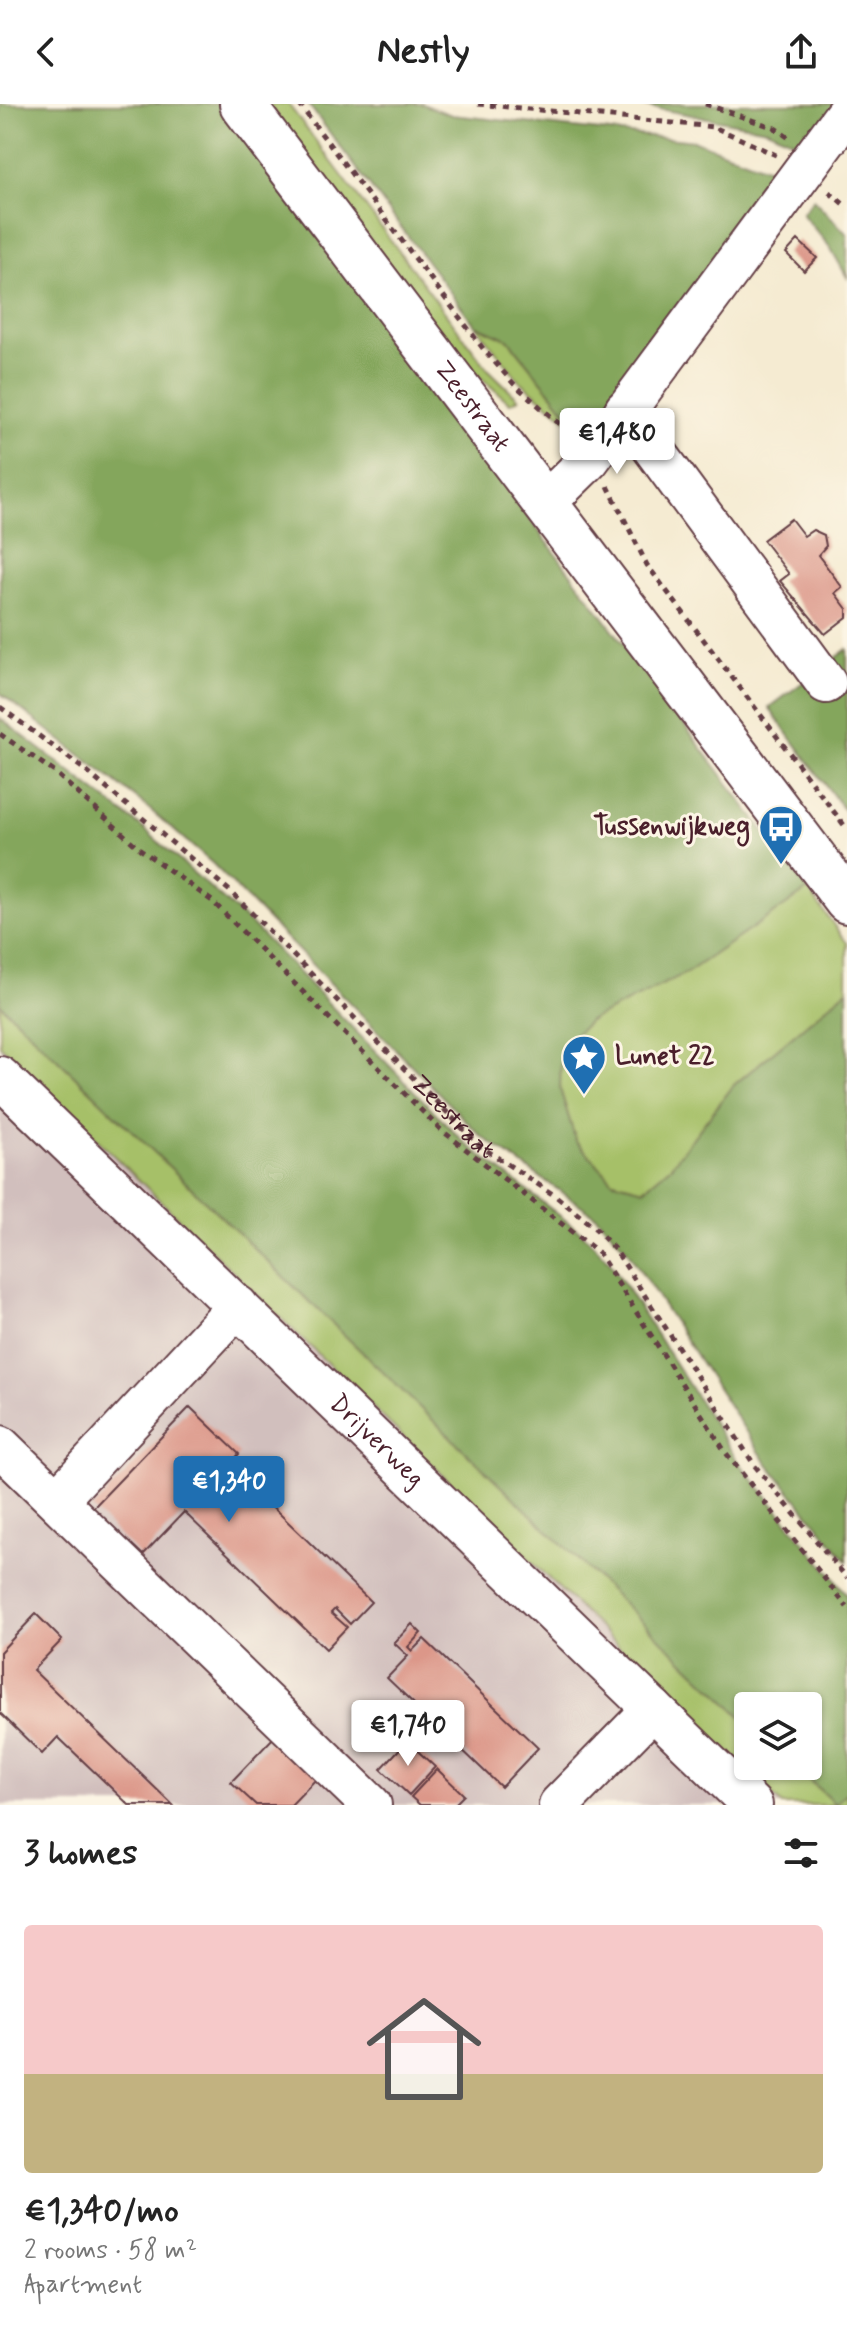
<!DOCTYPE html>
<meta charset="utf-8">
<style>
:root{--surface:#fff;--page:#f6f6f6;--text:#222;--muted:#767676;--accent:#1f6fb2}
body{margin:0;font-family:Mynerve,sans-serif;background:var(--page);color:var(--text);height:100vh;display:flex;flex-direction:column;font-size:30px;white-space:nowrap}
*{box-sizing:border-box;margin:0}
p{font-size:26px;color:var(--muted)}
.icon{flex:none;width:44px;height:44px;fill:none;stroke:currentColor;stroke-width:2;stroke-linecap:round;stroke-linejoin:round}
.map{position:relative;height:1701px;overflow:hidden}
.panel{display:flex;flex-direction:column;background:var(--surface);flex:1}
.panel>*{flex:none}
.fabs{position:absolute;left:734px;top:1588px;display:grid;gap:16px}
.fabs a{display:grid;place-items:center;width:88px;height:88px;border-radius:8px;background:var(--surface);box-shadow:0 2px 6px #0004;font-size:40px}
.price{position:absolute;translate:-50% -68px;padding:0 18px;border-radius:8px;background:#fff;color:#222;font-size:26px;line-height:52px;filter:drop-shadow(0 2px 4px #0008)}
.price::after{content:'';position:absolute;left:50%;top:48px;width:24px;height:18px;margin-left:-12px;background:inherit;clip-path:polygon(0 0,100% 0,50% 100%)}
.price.current{background:var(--accent);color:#fff}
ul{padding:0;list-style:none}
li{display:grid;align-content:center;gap:16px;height:424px;padding:0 24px}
li span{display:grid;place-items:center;height:248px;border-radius:8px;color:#555}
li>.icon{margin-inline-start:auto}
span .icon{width:144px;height:144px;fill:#fffc;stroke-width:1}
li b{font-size:34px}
h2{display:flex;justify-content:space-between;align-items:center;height:96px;padding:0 24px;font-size:34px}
header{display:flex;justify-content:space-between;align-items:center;height:104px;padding:0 24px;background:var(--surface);font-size:36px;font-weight:700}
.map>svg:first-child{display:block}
</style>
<header><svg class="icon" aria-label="back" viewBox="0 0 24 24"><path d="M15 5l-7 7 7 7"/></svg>Nestly<svg class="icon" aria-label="share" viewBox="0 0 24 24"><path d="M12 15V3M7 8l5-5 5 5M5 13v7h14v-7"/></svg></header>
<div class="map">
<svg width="847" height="1701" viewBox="0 0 847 1701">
<rect width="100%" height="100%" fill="#fcf5e5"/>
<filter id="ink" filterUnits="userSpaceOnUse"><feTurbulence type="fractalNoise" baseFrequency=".0125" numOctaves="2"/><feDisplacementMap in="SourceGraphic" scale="16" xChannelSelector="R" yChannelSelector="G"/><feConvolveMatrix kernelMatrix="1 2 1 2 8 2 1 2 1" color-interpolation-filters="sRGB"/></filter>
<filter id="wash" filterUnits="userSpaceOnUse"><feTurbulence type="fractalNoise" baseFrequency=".006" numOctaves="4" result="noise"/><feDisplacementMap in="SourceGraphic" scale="32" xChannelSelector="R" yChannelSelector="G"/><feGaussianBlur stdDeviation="1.8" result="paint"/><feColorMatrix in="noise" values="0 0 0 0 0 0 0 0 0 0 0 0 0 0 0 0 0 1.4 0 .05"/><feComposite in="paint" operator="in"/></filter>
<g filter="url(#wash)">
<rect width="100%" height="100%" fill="#f5ebd2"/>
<!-- industrial -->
<path fill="#d1bfbd" d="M0,920L748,1662L816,1701H0Z"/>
<!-- green -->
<path fill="#a6c067" stroke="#787049" stroke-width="2" d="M268,0H288L487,264L519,295L510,299L460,256Z
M475,221L508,235L585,331L519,276Z
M808,786L847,839V886L734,981L671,1062L644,1085L613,1077L576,1037L560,985L561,944L589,917L688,868Z
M0,900L748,1619V1662H794L835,1700L847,1688V1701H782L0,941Z"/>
<!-- forest -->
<path fill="#84a65c" stroke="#676244" stroke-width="2" d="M0,0H219L808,786L688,868L589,917L561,944L560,985L576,1037L613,1077L644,1085L671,1062L734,981L847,886V1457L764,1355L627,1146L596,1112L481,1032L213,760L140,697L0,589Z
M308,0H422L452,11L695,37L772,66L787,77L585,331L508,235L475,221Z
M632,0H837L802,41L767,25Z
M813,95L847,130V173L830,143L802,110Z
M847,545V710L769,604Z
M0,614L144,725L252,821L465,1039L581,1128L608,1155L737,1356L847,1490V1688L835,1700L794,1662H808V1602H748V1619L0,900Z"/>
<g id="blocks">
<!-- building -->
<path fill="#dc9789" d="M798,136L817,154L804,167L786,149Z
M791,415L804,432L813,426L824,431L826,442L818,451L842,483L835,489L847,505V513L825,530L780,477L789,470L763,436Z
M190,1303L239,1350L229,1361L371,1498L350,1520L335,1505L331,1509L347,1523L326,1545L184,1408L141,1453L92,1405Z
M36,1510L62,1536L33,1566L173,1701H129L58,1633L42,1650L0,1609V1548Z
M412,1520L421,1529L408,1543L412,1547L424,1535L538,1644L501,1683L387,1574L408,1552L394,1539Z
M276,1631L319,1672L291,1701H256L231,1678Z
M407,1637L435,1663L409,1691L381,1665Z
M437,1665L464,1691L454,1701H420L411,1693Z"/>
</g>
</g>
<g filter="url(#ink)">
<use href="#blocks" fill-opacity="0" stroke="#643e44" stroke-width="2"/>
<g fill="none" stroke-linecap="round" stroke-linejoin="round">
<!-- minor casing -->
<g stroke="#643e44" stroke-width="44">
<g id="minor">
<path d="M625,306L826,579"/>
<path d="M546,398L589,356L847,8"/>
<path id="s2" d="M0,973L752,1701"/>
<path d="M0,1342L371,1701"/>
<path d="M57,1396L238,1202"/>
<path d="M559,1701L653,1605"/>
</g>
</g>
<!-- major casing -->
<g stroke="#643e44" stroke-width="48">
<g id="major">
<path id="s3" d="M242,0L847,797"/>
</g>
</g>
<!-- path -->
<g stroke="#643e44" stroke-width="5" stroke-dasharray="6 6" stroke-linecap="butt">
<path d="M299,0L485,247L514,280L570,329"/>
<path d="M478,0L714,23L776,51"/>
<path d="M705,0L775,24L789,34"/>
<path d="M829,88L847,103"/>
<path d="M608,382L647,461L847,725"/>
<path id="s1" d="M0,603L81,663L230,787L480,1042L557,1093L597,1126L616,1147L755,1362L847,1474"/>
<path d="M0,630L53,667L140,745L212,797L440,1025L598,1148L726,1349L847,1503"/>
</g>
<!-- minor -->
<use href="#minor" stroke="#fff" stroke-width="40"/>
<!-- major -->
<use href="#major" stroke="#fff" stroke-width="44"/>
</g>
</g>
<!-- icons -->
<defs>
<g id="bus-pin" transform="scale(2.3)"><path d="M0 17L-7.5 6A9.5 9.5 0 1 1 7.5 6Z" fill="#1f6fb2" stroke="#fcf5e5"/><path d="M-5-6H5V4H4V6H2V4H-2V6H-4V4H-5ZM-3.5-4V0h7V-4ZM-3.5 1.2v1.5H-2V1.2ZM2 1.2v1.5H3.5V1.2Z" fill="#fff"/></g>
<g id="sight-pin" transform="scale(2.3)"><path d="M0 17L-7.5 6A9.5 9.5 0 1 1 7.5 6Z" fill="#1f6fb2" stroke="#fcf5e5"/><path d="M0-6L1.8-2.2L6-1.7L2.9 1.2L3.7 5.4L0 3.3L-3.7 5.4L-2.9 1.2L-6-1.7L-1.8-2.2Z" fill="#fff"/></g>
</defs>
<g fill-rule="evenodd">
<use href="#bus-pin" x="781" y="723"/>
<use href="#sight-pin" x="584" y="953"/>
</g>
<g text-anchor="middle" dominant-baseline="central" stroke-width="6" stroke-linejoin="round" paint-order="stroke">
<!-- street labels -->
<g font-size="26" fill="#4a1f2b" stroke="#fcf5e5">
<text stroke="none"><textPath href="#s3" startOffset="380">Zeestraat</textPath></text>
<text stroke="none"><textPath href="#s1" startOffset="612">Zeestraat</textPath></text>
<text stroke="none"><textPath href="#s2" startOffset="524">Drijverweg</textPath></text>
</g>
<!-- poi labels -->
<g font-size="26" font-weight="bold" fill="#4a1f2b" stroke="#fcf5e5" text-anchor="end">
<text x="750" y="723">Tussenwijkweg</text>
<text x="615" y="953" text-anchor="start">Lunet 22</text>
</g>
</g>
</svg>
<div class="fabs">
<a><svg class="icon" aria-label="layers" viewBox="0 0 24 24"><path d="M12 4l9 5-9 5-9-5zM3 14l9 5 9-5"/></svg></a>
</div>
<b class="price" style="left:617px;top:372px">€1,480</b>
<b class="price current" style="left:229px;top:1420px">€1,340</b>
<b class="price" style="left:408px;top:1664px">€1,740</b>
</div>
<section class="panel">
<h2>3 homes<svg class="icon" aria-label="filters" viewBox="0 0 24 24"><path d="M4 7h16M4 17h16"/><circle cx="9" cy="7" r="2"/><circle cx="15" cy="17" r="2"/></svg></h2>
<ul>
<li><span style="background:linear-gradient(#f6c9c9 60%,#c2b280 0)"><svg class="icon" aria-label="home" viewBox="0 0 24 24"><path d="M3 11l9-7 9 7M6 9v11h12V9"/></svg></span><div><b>€1,340/mo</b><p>2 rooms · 58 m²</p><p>Apartment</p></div></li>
</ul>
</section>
